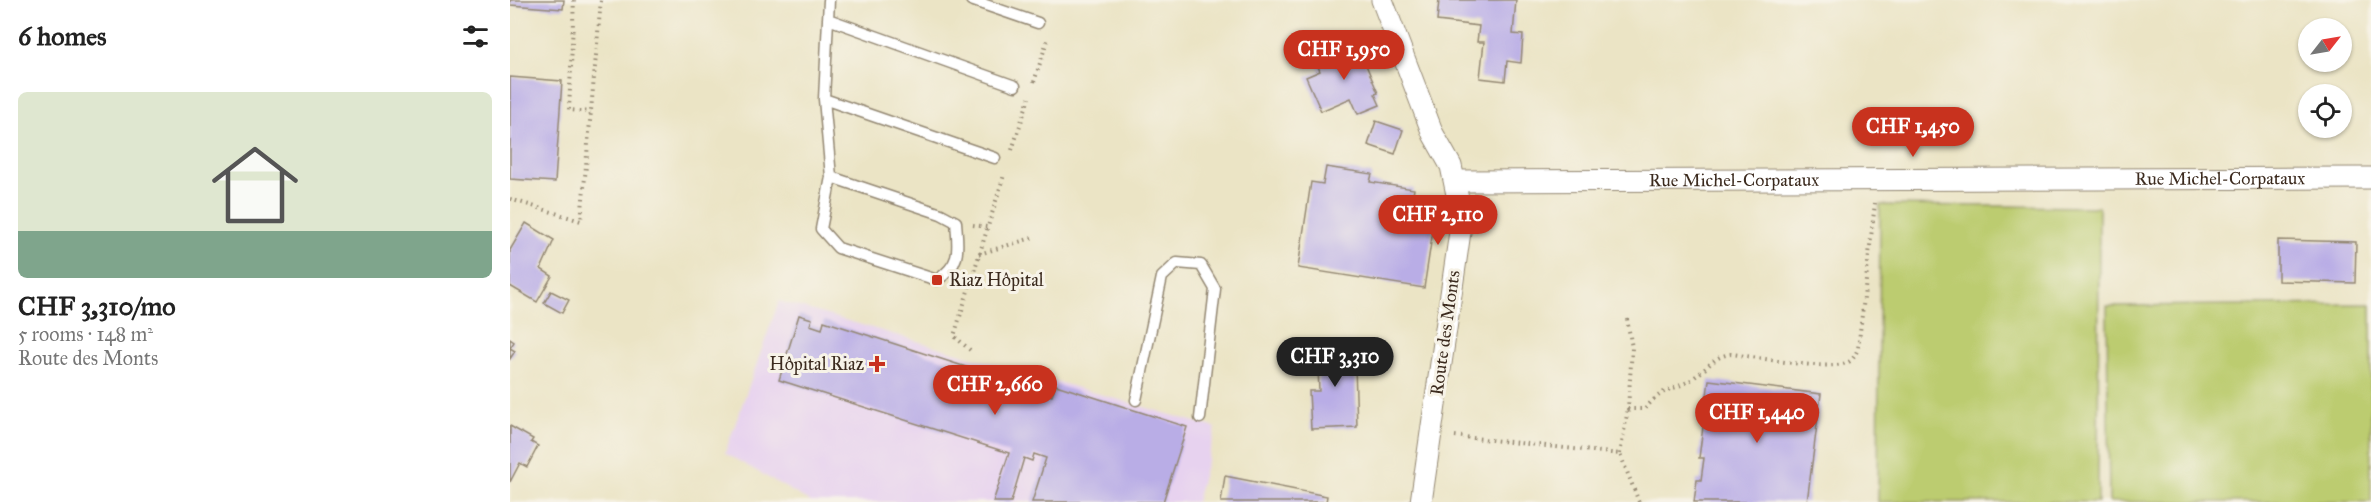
<!DOCTYPE html>
<meta charset="utf-8">
<style>
:root{--surface:#fff;--page:#f6f6f6;--text:#222;--muted:#767676;--accent:#c8321e}
body{margin:0;font-family:"IM FELL Great Primer",serif;background:var(--page);color:var(--text);height:100vh;display:flex;flex-direction:column;font-size:22px;white-space:nowrap}
*{box-sizing:border-box;margin:0}
p{font-size:20px;color:var(--muted)}
.icon{flex:none;width:33px;height:33px;fill:none;stroke:currentColor;stroke-width:2;stroke-linecap:round;stroke-linejoin:round}
.map{position:relative;flex:1;overflow:hidden}
.side{display:flex;flex-direction:column;background:var(--surface);width:510px}
.side>*{flex:none}
.needle{width:39px;rotate:59deg}
.fabs{position:absolute;left:1788px;top:18px;display:grid;gap:12px}
.fabs a{display:grid;place-items:center;width:54px;height:54px;border-radius:50%;background:var(--surface);box-shadow:0 2px 4px #0004;font-size:30px}
.price{position:absolute;translate:-50% -51px;padding:0 14px;border-radius:21px;background:var(--accent);color:#fff;font-size:20px;line-height:39px;filter:drop-shadow(0 2px 3px #0008)}
.price::after{content:'';position:absolute;left:50%;top:36px;width:18px;height:14px;margin-left:-9px;background:inherit;clip-path:polygon(0 0,100% 0,50% 100%)}
.price.active{background:#222;color:#fff}
ul{padding:0;list-style:none}
li{display:grid;align-content:center;gap:12px;height:318px;padding:0 18px}
li span{display:grid;place-items:center;height:186px;border-radius:9px;color:#555}
li>.icon{margin-inline-start:auto}
span .icon{width:108px;height:108px;fill:#fffc;stroke-width:1}
li b{font-size:26px}
h2{display:flex;justify-content:space-between;align-items:center;height:72px;padding:0 18px;font-size:26px}
main{display:flex;flex:1;min-height:0}
.map>svg:first-child{display:block}
</style>
<main>
<section class="side">
<h2>6 homes<svg class="icon" aria-label="filters" viewBox="0 0 24 24"><path d="M4 7h16M4 17h16"/><circle cx="9" cy="7" r="2"/><circle cx="15" cy="17" r="2"/></svg></h2>
<ul>
<li><span style="background:linear-gradient(#dfe7d0 75%,#7fa58c 0)"><svg class="icon" aria-label="home" viewBox="0 0 24 24"><path d="M3 11l9-7 9 7M6 9v11h12V9"/></svg></span><div><b>CHF 3,310/mo</b><p>5 rooms · 148 m²</p><p>Route des Monts</p></div></li>
</ul>
</section>
<div class="map">
<svg width="1861" height="502" viewBox="0 0 1861 502">
<rect width="100%" height="100%" fill="#f7f3e8"/>
<filter id="ink" filterUnits="userSpaceOnUse"><feTurbulence type="fractalNoise" baseFrequency=".0167" numOctaves="2"/><feDisplacementMap in="SourceGraphic" scale="12" xChannelSelector="R" yChannelSelector="G"/><feConvolveMatrix kernelMatrix="1 2 1 2 8 2 1 2 1" color-interpolation-filters="sRGB"/></filter>
<filter id="wash" filterUnits="userSpaceOnUse"><feTurbulence type="fractalNoise" baseFrequency=".008" numOctaves="4" result="noise"/><feDisplacementMap in="SourceGraphic" scale="24" xChannelSelector="R" yChannelSelector="G"/><feGaussianBlur stdDeviation="1.35" result="paint"/><feColorMatrix in="noise" values="0 0 0 0 0 0 0 0 0 0 0 0 0 0 0 0 0 1.4 0 .05"/><feComposite in="paint" operator="in"/></filter>
<g filter="url(#wash)">
<rect width="100%" height="100%" fill="#ebe4c5"/>
<!-- built -->
<path fill="#e7d2ef" d="M269,301L706,428L686,502H301L215,453Z"/>
<!-- green -->
<path fill="#bccc6f" stroke="#7c7b46" stroke-width="1.5" d="M1370,205L1589,207L1588,502H1368Z
M1861,304V502H1599L1597,306Z"/>
<g id="blocks">
<!-- building -->
<path fill="#b9ade6" d="M0,0H54L53,9L0,5Z
M929,0H1006L1003,34L1013,35L1011,63L997,61L995,81L970,78L974,42H967L969,26L927,21Z
M847,44L868,93L865,94L870,105L848,114L841,98L811,111L796,77L810,71L806,62Z
M0,77L52,81L45,182L0,179Z
M866,121L893,130L885,154L858,145Z
M816,167L862,174L860,182L904,189L902,200L927,204L914,288L788,268L801,182L813,184Z
M16,223L44,240L31,269L42,276L27,302L0,286V250Z
M1768,240L1846,242L1845,283L1768,281Z
M41,291L59,300L52,313L34,303Z
M289,315L302,319L300,325L312,329L314,321L490,378L487,389L507,396L510,386L542,396L546,385L677,427L653,502H522L536,458L524,454L522,461L514,458L501,502H483L499,453L269,380Z
M0,339L4,342L0,348L5,351L0,359Z
M848,345L849,366H845L847,427L801,429L799,391H809L807,346Z
M1199,380L1311,394L1297,502H1184L1187,480H1191L1194,458H1189Z
M0,426L23,439L21,442L28,446L17,467L10,463L0,482Z
M715,476L817,496L816,502H711Z"/>
</g>
</g>
<g filter="url(#ink)">
<use href="#blocks" fill-opacity="0" stroke="#938772" stroke-width="1.5"/>
<g fill="none" stroke-linecap="round" stroke-linejoin="round">
<!-- service casing -->
<g stroke="#938772" stroke-width="13">
<path id="service" d="M319,0L314,99L321,177L311,229L328,248L427,280C452,264 448,249 446,222L431,214L321,177
M461,0L528,23
M318,19L505,86
M314,99L485,158
M626,400L652,277L667,263L691,265L705,289L690,418"/>
</g>
<!-- minor casing -->
<g stroke="#938772" stroke-width="23">
<g id="minor">
<path d="M872,0L923,134L941,166L952,218L911,502"/>
<path id="s1" d="M946,181L1861,178"/>
</g>
</g>
<!-- path -->
<path stroke="#938772" stroke-width="4" stroke-dasharray="1.5 4.5" stroke-linecap="butt" d="M64,0L59,110L81,112
M524,82L538,38
M502,150L519,98
M0,199L71,221L91,0
M463,225L477,227
M469,254L525,237
M1117,319L1122,348L1118,409H1135C1156,383 1167,392 1186,376C1199,367 1204,356 1221,354C1248,357 1313,371 1336,363C1343,361 1345,355 1348,349L1365,203
M460,350L444,336L494,175
M945,436L1110,454L1129,502
M1110,454L1118,409"/>
<!-- service -->
<use href="#service" stroke="#fff" stroke-width="10"/>
<!-- minor -->
<use href="#minor" stroke="#fff" stroke-width="21"/>
</g>
</g>
<!-- markers -->
<g fill="#c8321e" stroke="#f7f3e8" stroke-width="2">
<rect x="421" y="274" width="12" height="12" rx="3"/>
<path d="M364 355h6v6h6v6h-6v6h-6v-6h-6v-6h6z"/>
</g>
<g text-anchor="middle" dominant-baseline="central" stroke-width="6" stroke-linejoin="round" paint-order="stroke">
<!-- street labels -->
<g font-size="18" fill="#3b2a1e" stroke="#f7f3e8">
<text stroke="none"><textPath href="#s1" startOffset="764">Rue Michel-Corpataux</textPath></text>
<text stroke="none"><textPath href="#s1" startOffset="278">Rue Michel-Corpataux</textPath></text>
<text transform="translate(935 333) rotate(-82)">Route des Monts</text>
</g>
<!-- poi labels -->
<g font-size="18" fill="#3b2a1e" stroke="#f7f3e8" text-anchor="start">
<text x="439" y="280">Riaz Hôpital</text>
<text x="354" y="364" text-anchor="end">Hôpital Riaz</text>
</g>
</g>
</svg>
<div class="fabs">
<a><svg class="needle" viewBox="-14 -14 28 28"><path d="M0-13l5 13h-10z" fill="#e53935"/><path d="M0 13l5-13h-10z" fill="#767676"/></svg></a>
<a><svg class="icon" aria-label="locate" viewBox="0 0 24 24"><circle cx="12" cy="12" r="6"/><path d="M12 2v4M12 18v4M2 12h4M18 12h4"/></svg></a>
</div>
<b class="price" style="left:834px;top:81px">CHF 1,950</b>
<b class="price" style="left:1403px;top:158px">CHF 1,450</b>
<b class="price" style="left:928px;top:246px">CHF 2,110</b>
<b class="price active" style="left:825px;top:388px">CHF 3,310</b>
<b class="price" style="left:485px;top:416px">CHF 2,660</b>
<b class="price" style="left:1247px;top:444px">CHF 1,440</b>
</div>
</main>
